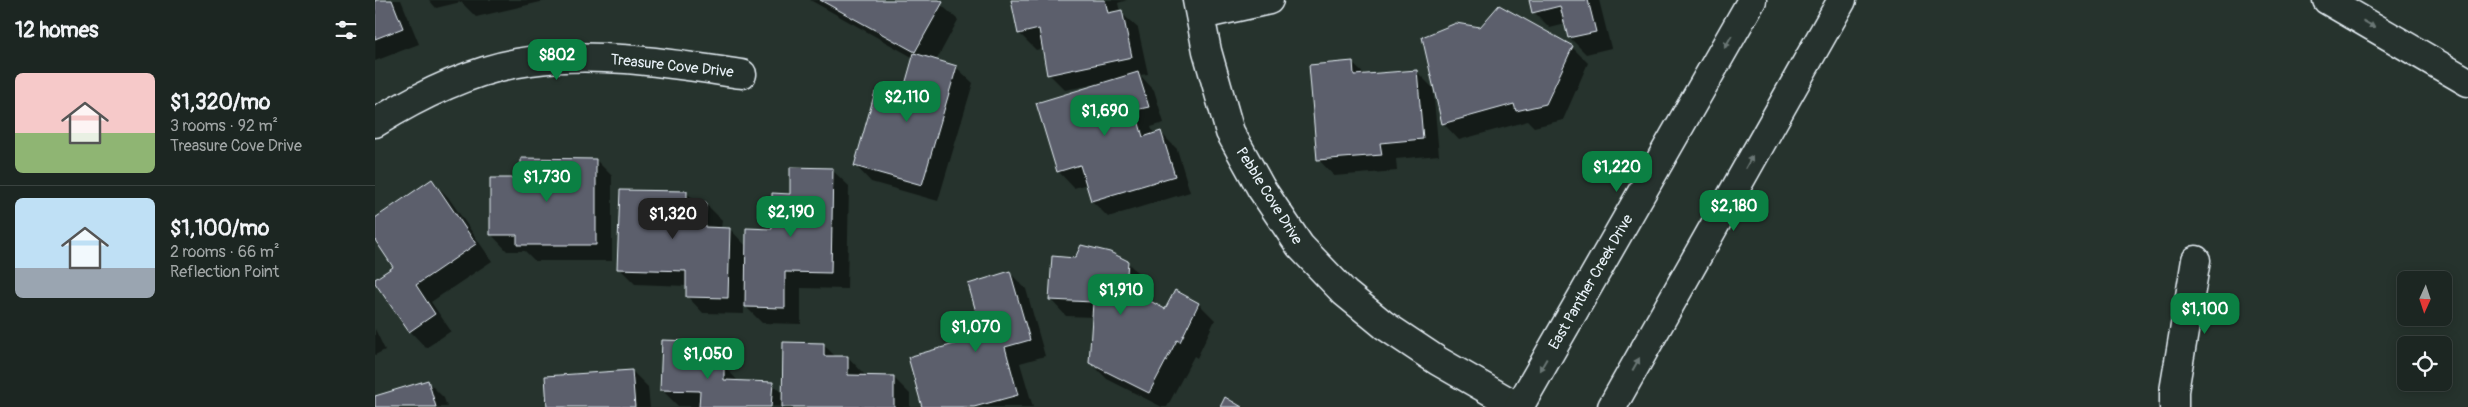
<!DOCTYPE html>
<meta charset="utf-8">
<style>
:root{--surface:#1c2622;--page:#252e2a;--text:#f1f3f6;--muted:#a0a5a5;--line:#3a4340;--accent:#0b8043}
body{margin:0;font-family:Pangolin,sans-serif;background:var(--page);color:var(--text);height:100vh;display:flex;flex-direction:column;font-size:19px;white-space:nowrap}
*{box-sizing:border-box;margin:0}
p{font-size:16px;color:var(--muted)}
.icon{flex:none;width:28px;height:28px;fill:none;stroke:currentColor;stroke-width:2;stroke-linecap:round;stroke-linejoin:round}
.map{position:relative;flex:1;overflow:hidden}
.panel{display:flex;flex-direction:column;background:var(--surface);width:375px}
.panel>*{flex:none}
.needle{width:32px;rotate:183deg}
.tools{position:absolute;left:2022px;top:271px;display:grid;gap:10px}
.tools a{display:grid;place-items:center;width:55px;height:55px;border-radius:8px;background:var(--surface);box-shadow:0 2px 12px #0003,0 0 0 1px var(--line);font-size:25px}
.price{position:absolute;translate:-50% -42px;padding:0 11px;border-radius:10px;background:var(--accent);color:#fff;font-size:16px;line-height:32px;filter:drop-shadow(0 1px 2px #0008)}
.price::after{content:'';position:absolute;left:50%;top:30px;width:15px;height:11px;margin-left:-8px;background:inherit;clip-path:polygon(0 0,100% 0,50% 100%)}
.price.current{background:#222;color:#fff}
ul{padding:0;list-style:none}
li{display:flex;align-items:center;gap:15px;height:125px;padding:0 15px}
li+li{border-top:1px solid var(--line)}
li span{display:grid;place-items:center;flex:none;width:140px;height:100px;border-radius:8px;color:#555}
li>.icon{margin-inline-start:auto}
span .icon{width:60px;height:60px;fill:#fffc;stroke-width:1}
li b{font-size:21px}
h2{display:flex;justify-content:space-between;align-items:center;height:60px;padding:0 15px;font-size:21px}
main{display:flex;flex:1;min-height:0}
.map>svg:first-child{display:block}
</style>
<main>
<section class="panel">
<h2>12 homes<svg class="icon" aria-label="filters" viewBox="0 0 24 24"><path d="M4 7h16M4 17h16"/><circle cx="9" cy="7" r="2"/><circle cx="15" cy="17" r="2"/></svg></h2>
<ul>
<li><span style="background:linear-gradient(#f6c9c9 60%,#8fb573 0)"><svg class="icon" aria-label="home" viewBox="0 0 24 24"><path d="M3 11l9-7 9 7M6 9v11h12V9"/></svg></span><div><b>$1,320/mo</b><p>3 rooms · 92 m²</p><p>Treasure Cove Drive</p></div></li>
<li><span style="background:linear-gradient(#bfe0f5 70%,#9aa5b1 0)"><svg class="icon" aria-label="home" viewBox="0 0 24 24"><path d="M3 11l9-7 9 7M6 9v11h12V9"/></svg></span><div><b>$1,100/mo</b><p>2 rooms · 66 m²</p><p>Reflection Point</p></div></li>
</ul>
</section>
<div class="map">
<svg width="2093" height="407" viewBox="0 0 2093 407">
<rect width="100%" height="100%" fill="#26332d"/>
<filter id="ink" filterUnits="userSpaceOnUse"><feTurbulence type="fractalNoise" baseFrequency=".02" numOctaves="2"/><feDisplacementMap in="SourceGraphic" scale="10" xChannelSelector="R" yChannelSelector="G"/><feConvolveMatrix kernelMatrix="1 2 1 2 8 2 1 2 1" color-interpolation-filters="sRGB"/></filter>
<g filter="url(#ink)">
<!-- shadow -->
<path fill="#0007" d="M0,0H26L44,44L0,61Z
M54,0H170V1L101,17L86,2L61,8Z
M435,0H561L583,20L561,61L581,67L598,83L563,201L496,182L480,165L526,101L539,58Z
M637,0H752L743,3L745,12L763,28L773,74L765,75L779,90L789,123L776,127L779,135L786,133L802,149L815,192L733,217L717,201L712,184L699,188L683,171L717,85L690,90L674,74L669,48L661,50L644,33Z
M1156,0H1224L1236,48L1211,54L1195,38L1191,24L1175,28L1159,12Z
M1197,47L1213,63L1188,120L1159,127L1153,121L1084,140L1068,123Z
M977,63L990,75L1042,72L1058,88L1064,155L1021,159L1022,171L959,176L943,159Z
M221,160L237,176V261H160L150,251H132L116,234L147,179Z
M457,170L474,186L472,289L426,288V324L387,323L369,305V314L328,313L312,296V286L260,284L244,268L312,193L322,203H330L347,220L346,229H355L372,247L398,231L416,195Z
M57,181L73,197L117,261L56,302L76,331L51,348L35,331L20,267L0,238V220Z
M752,262L768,278L767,298L791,310L800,292L824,304L840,320L822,358L819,356L792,407H787L732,379L715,362L718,317L691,316L675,299Z
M635,273L651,289L670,356L645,363L658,407H548L609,337Z
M0,329L10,350L0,355Z
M318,343L334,359V366H349L364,382L397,384L409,395L448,344L461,357H473L489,374V377L519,378L535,394V407L303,406L286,389Z
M257,371L273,387L275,407H173Z
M53,382L69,398L72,407H0V398Z"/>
<!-- building -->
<path fill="#5b5f6c" stroke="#e8f1f8" d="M0,0H17L28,28L0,39Z
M445,0H564L568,2L540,52Z
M636,0H730L733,13L747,10L757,57L672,75L664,29L643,34Z
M1154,0H1213L1221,32L1193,38L1185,6L1157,13Z
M1124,5L1198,46L1171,104L1141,111L1139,104L1067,124L1047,37L1081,23L1105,27Z
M539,53L582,66L547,185L479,166L500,92L526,99Z
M978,61L979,75L1042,70L1048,139L1005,143L1007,155L942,160L934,65Z
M763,72L774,107L760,110L768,137L786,131L800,176L716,201L705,165L682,172L661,103Z
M146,158L221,159V245H142V235H115V178H146Z
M415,167L458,168L456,273L410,272V308L370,307L371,228L397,229V193L415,194Z
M57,179L101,244L41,285L60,314L34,332L0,283V279L18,267L0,240V218Z
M245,190L312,191V202H331L330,227L355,228L353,298L311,297V271L242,269Z
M706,245L735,252L753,261L751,288L790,309L800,290L824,303L805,342L802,340L774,393L714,363L718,302L674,300L677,256L700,258Z
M635,271L655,340L630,347L643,395L599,407H547L533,357L608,336L593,284Z
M287,340L318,341L317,364L349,365V380L398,382L396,407H324L325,391L285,390Z
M408,342L449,343V356H473V375L519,376V407H407Z
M257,370L260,407H172L170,376Z
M53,380L61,407H0V396Z
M850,397L867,407H845Z"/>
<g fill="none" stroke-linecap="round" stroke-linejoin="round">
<!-- minor casing -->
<g stroke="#e8f1f8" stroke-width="31">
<path id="minor" d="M822,0L832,51L855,132L886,188L925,246L970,293L1009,325L1063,361L1143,407
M826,15L894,0
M0,123C47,94 100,68 155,61C225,51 298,64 367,74
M1799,407V391L1821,260"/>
</g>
<!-- tertiary casing -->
<g stroke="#e8f1f8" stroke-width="31">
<path id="tertiary" d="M1144,407L1377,0
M1237,407L1467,0"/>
</g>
<!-- primary casing -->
<g stroke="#e8f1f8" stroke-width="31">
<path id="primary" d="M1952,0L2093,82"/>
</g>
<!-- minor -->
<use href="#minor" stroke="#26332d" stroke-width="28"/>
<!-- tertiary -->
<use href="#tertiary" stroke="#26332d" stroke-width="28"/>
<!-- primary -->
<use href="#primary" stroke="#26332d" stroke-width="28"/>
</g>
<!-- one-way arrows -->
<defs><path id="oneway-solid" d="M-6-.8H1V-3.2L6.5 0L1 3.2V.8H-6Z" transform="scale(1.25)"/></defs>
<g fill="#6a7674">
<use href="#oneway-solid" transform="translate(1994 24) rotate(29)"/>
<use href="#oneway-solid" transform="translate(1353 42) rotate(120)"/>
<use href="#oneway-solid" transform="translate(1374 162) rotate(-61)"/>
<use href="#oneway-solid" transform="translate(1261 364) rotate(-61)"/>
<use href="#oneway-solid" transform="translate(1168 365) rotate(120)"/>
</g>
</g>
<g text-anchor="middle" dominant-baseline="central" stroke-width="4.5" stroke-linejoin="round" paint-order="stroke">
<!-- street labels -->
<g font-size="15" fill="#e8f1f8" stroke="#26332d">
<text transform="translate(297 66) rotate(6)">Treasure Cove Drive</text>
<text transform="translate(894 196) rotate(58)">Pebble Cove Drive</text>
<text transform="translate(1216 282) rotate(-60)">East Panther Creek Drive</text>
</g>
</g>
</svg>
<div class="tools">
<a><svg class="needle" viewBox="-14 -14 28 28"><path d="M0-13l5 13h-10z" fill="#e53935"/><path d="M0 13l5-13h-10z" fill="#a0a5a5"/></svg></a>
<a><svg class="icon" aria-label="locate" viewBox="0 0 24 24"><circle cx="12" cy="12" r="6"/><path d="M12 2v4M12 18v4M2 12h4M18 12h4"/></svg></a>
</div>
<b class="price" style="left:182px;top:81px">$802</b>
<b class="price" style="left:532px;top:123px">$2,110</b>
<b class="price" style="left:730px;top:137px">$1,690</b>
<b class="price" style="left:1242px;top:193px">$1,220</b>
<b class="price" style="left:172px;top:203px">$1,730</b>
<b class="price" style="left:1359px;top:232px">$2,180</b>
<b class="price" style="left:416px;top:238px">$2,190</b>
<b class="price current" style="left:298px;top:240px">$1,320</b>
<b class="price" style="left:746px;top:316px">$1,910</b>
<b class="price" style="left:1830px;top:335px">$1,100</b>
<b class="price" style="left:601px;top:353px">$1,070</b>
<b class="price" style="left:333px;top:380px">$1,050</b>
</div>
</main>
